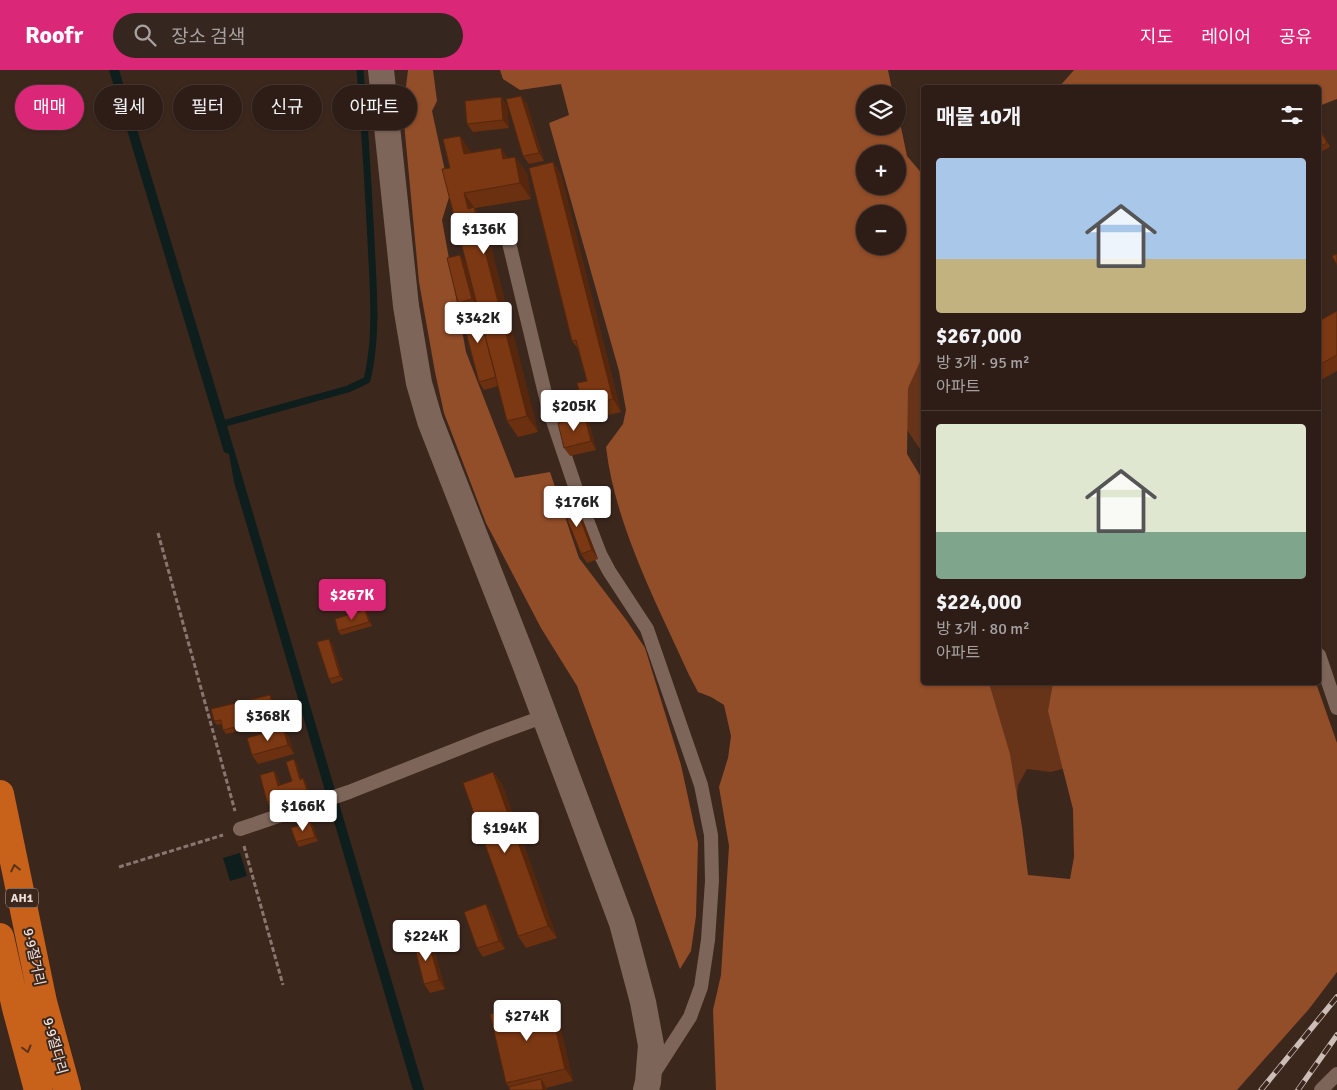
<!DOCTYPE html>
<html lang="ko">
<meta charset="utf-8">
<style>
:root{--surface:#2d1d16;--page:#35261f;--text:#f1f3f6;--muted:#a7a2a1;--line:#483b35;--accent:#db2777}
body{margin:0;font-family:Signika,"Noto Sans KR",sans-serif;background:var(--page);color:var(--text);height:100vh;display:flex;flex-direction:column;font-size:19px;white-space:nowrap}
*{box-sizing:border-box;margin:0}
p{font-size:16px;color:var(--muted)}
.icon{flex:none;width:28px;height:28px;fill:none;stroke:currentColor;stroke-width:2;stroke-linecap:round;stroke-linejoin:round}
.map{position:relative;flex:1;overflow:hidden}
.side{position:absolute;left:921px;top:15px;width:400px;height:600px;display:flex;flex-direction:column;background:var(--surface);border-radius:5px;box-shadow:0 1px 4px #0004,0 0 0 1px var(--line)}
.side>*{flex:none}
.top-card{position:absolute;left:15px;top:15px;width:475px;height:45px;display:flex;gap:10px}
.buttons{position:absolute;left:856px;top:15px;display:grid;gap:10px}
.buttons a{display:grid;place-items:center;width:50px;height:50px;border-radius:50%;background:var(--surface);box-shadow:0 1px 4px #0004,0 0 0 1px var(--line);font-size:25px}
.price{position:absolute;translate:-50% -42px;padding:0 11px;border-radius:5px;background:#fff;color:#222;font-size:16px;line-height:32px;filter:drop-shadow(0 1px 2px #0008)}
.price::after{content:'';position:absolute;left:50%;top:30px;width:15px;height:11px;margin-left:-8px;background:inherit;clip-path:polygon(0 0,100% 0,50% 100%)}
.price.selected{background:var(--accent);color:#fff}
ul{padding:0;list-style:none}
li{display:grid;align-content:center;gap:10px;height:265px;padding:0 15px}
li+li{border-top:1px solid var(--line)}
li span{display:grid;place-items:center;height:155px;border-radius:5px;color:#555}
li>.icon{margin-inline-start:auto}
span .icon{width:90px;height:90px;fill:#fffc;stroke-width:1}
li b{font-size:21px}
h2{display:flex;justify-content:space-between;align-items:center;height:60px;padding:0 15px;font-size:21px}
.chip{padding:0 18px;border-radius:22px;background:var(--surface);box-shadow:0 1px 4px #0004,0 0 0 1px var(--line);font-size:18px;line-height:45px}
.chip.selected{background:var(--accent);color:#fff}
header{display:flex;align-items:center;gap:30px;box-sizing:border-box;height:70px;padding:0 25px;background:var(--accent);color:#fff}
header strong{font-size:24px}
nav{display:flex;gap:28px;margin-inline-start:auto;font-size:18px}
.search{width:350px;height:45px;background:var(--page);display:flex;align-items:center;gap:12px;box-sizing:border-box;padding:0 18px;border-radius:28px;color:var(--muted);font-size:19px}
.map>svg:first-child{display:block}
</style>
<header>
<strong>Roofr</strong>
<div class="search"><svg class="icon" aria-label="search" viewBox="0 0 24 24"><circle cx="10" cy="10" r="6"/><path d="M15 15l6 6"/></svg>장소 검색</div>
<nav><a>지도</a><a>레이어</a><a>공유</a></nav>
</header>
<div class="map">
<svg width="1337" height="1020" viewBox="0 0 1337 1020">
<rect width="100%" height="100%" fill="#3c271d"/>
<!-- green -->
<path fill="#67341a" d="M924,267V385L905,357L910,290Z
M940,613H1069L1066,698L1051,702L1027,699L1018,715L1016,745Z"/>
<!-- forest -->
<path fill="#924d29" fill-rule="evenodd" d="M408,0H433L437,31L432,41L450,124L442,150L466,282L515,408L550,402L579,488L627,551L645,578L681,695L698,773L696,846L691,881L680,899L577,616L541,558L486,453L444,343L435,302L419,212L403,42Z
M500,0H888L893,24H865V56H898V43L907,86L924,106V283L908,318L907,384L924,412V612L989,613L1010,684L1022,757L1028,805L1070,809L1074,787L1073,739L1048,641L1053,613H1316L1337,673V902L1309,939L1237,1020H716L713,940L721,905L729,776L719,717L728,688L731,666L724,635L711,627L698,622L689,605C657,534 615,455 606,377L623,354L626,340L619,301L549,53L569,45L561,14L520,20L503,9ZM865,84H898V116H865ZM865,144H898V176H865Z
M1074,0H1337V29L1319,36V18L1059,17Z"/>
<!-- water -->
<path fill="#0e1e1c" d="M109,0H119L236,386L424,1020H413L264,513L234,412L229,384L224,382Z
M240,783L247,806L230,811L223,788Z"/>
<g fill="none" stroke-linecap="round" stroke-linejoin="round">
<!-- stream -->
<path stroke="#0e1e1c" stroke-width="7" d="M222,354L348,319L367,310C378,265 373,217 371,171C368,114 365,57 360,0"/>
<!-- path -->
<path stroke="#89766e" stroke-width="3" stroke-dasharray="5 2.5" stroke-linecap="butt" d="M158,463L235,741
M244,776L283,915
M119,797L223,765"/>
<!-- service -->
<path stroke="#7e6559" stroke-width="14" d="M505,156L548,336L582,437L600,484L609,501L647,559L701,715L711,765L712,811L708,870L701,917L690,947L654,1003
M1319,585L1337,638
M240,759L349,722L488,667L545,646
M1321,1020L1337,1004"/>
<!-- minor -->
<path stroke="#7e6559" stroke-width="26" d="M381,0L406,236L419,313L430,351L525,594L622,853L643,932L651,975L648,1012L646,1020"/>
<!-- trunk -->
<path stroke="#c8611a" stroke-width="28" d="M0,724L43,932L67,1020
M0,867L16,938L38,1020"/>
<!-- rail casing -->
<g stroke="#cdbdb7" stroke-width="5.5">
<path id="rail" d="M1261,1020L1337,927
M1298,1020L1337,965"/>
</g>
<!-- rail -->
<use href="#rail" stroke="#3c271d" stroke-width="4" stroke-dasharray="11" stroke-linecap="butt"/>
</g>
<!-- wall -->
<path fill="#6a300f" d="M521,26L527,34L544,91L529,94L523,86Z
M501,27L507,36L509,58L473,62L467,54Z
M1319,58L1322,62L1330,77L1319,83Z
M460,66L471,83L508,88L515,87L527,103L531,129L475,138L485,153L538,362L518,367L507,351L498,316L484,320L479,312L465,246L470,241L469,239L464,241L458,233L460,185L466,193Z
M553,92L561,105L621,342L587,350L590,356L596,380L570,386L564,378L559,353L555,348L587,311L578,279L572,271Z
M1337,241V301L1319,311V251Z
M574,432L579,440L598,489L587,493L581,484Z
M365,540L368,545L372,556L341,565L338,561Z
M332,573L343,610L332,614L329,609Z
M273,629L279,651L226,664L223,660L222,654L217,655L214,651Z
M289,667L294,684L258,694L252,685Z
M294,689L297,694L301,709L306,713L310,725L270,736L267,732L274,701L277,705L280,715L292,711Z
M493,702L502,714L557,868L526,878L518,866Z
M310,752L313,756L318,771L299,777L296,772Z
M492,843L505,879L483,887L477,878Z
M428,870L434,879L445,919L430,923L424,914Z
M557,943L573,1011L546,1018L547,1020H510L509,1017L506,1013Z"/>
<!-- shaded-wall -->
<path fill="#56270d" d="M521,26L527,34L544,91L539,83Z
M501,27L507,36L509,58L503,50Z
M460,66L471,82L475,100L464,84Z
M501,78L512,93L503,89Z
M515,87L527,103L531,129L520,113Z
M553,92L561,105L621,342L613,329Z
M464,123L485,153L538,362L527,346Z
M460,185L466,193L478,237L472,229Z
M585,347L590,356L596,380L591,371Z
M574,432L579,440L598,489L592,480Z
M365,540L368,545L372,556L369,552Z
M329,569L332,573L343,610L340,606Z
M270,625L273,629L279,651L276,647Z
M283,658L289,667L294,684L288,675Z
M294,689L297,694L302,714L300,710Z
M274,701L277,705L281,720L278,716Z
M493,702L502,714L557,868L548,856Z
M303,708L306,713L310,725L307,721Z
M310,752L313,756L318,771L315,767Z
M486,834L492,843L505,879L499,871Z
M428,870L434,879L445,919L439,910Z
M549,931L557,943L573,1011L565,999Z
M541,1009L546,1017L547,1020H543Z"/>
<!-- building -->
<path fill="#7b3812" stroke="#56270d" d="M521,26L539,83L523,86L506,29Z
M501,27L503,50L467,54L465,31Z
M1319,58L1327,73L1319,77Z
M460,66L464,84L501,78L503,89L515,87L520,113L464,123L468,139L474,137L527,346L507,351L442,99L450,98L443,69Z
M553,92L613,329L583,337L577,313L587,311L576,270L572,271L529,98Z
M1337,184V195L1332,186Z
M460,185L472,229L458,233L447,188Z
M476,232L496,307L479,312L462,247L465,246L464,242L470,241L468,235Z
M1337,241V285L1319,295V251Z
M579,320L583,337L586,341L555,348L550,328Z
M585,347L591,371L564,378L558,353Z
M574,432L592,480L581,484L562,436Z
M365,540L369,552L338,561L335,549Z
M329,569L340,606L329,609L317,572Z
M270,625L276,647L223,660L221,650L214,651L211,639Z
M283,658L288,675L252,685L247,668Z
M294,689L300,710L303,708L307,721L267,732L260,705L274,701L278,716L292,711L286,692Z
M493,702L548,856L518,866L463,713Z
M310,752L315,767L296,772L291,758Z
M486,834L499,871L477,878L464,842Z
M428,870L439,910L424,914L414,874Z
M549,931L565,999L506,1013L490,944Z
M541,1009L543,1020H510L509,1017Z"/>
<!-- one-way arrows -->
<defs><path id="oneway-chevron" d="M-2-3.5L2.5 0L-2 3.5" fill="none" stroke-width="1.6" stroke-linecap="round" stroke-linejoin="round" transform="scale(1.25)"/></defs>
<g stroke="#58331c">
<use href="#oneway-chevron" transform="translate(15 798) rotate(-102)"/>
<use href="#oneway-chevron" transform="translate(27 979) rotate(75)"/>
</g>
<g text-anchor="middle" dominant-baseline="central" stroke-width="4" stroke-linejoin="round" paint-order="stroke">
<!-- shield labels -->
<rect fill="#3c271d" stroke="#b9a8a1" stroke-width="1" x="6" y="818.5" width="32" height="19" rx="4"/>
<g font-size="12" font-weight="bold" fill="#eedfd9">
<text x="22" y="828">AH1</text>
</g>
<!-- street labels -->
<g font-size="14" fill="#eedfd9" stroke="#3c271d">
<text transform="translate(34 887) rotate(78)">9·9절거리</text>
<text transform="translate(55 976) rotate(75)">9·9절다리</text>
</g>
</g>
</svg>
<div class="buttons">
<a><svg class="icon" aria-label="layers" viewBox="0 0 24 24"><path d="M12 4l9 5-9 5-9-5zM3 14l9 5 9-5"/></svg></a>
<a>+</a>
<a>−</a>
</div>
<b class="price" style="left:484px;top:185px">$136K</b>
<b class="price" style="left:478px;top:274px">$342K</b>
<b class="price" style="left:574px;top:362px">$205K</b>
<b class="price" style="left:577px;top:458px">$176K</b>
<b class="price selected" style="left:352px;top:551px">$267K</b>
<b class="price" style="left:268px;top:672px">$368K</b>
<b class="price" style="left:303px;top:762px">$166K</b>
<b class="price" style="left:505px;top:784px">$194K</b>
<b class="price" style="left:426px;top:892px">$224K</b>
<b class="price" style="left:527px;top:972px">$274K</b>
<div class="top-card">
<a class="chip selected">매매</a>
<a class="chip">월세</a>
<a class="chip">필터</a>
<a class="chip">신규</a>
<a class="chip">아파트</a>
</div>
<section class="side">
<h2>매물 10개<svg class="icon" aria-label="filters" viewBox="0 0 24 24"><path d="M4 7h16M4 17h16"/><circle cx="9" cy="7" r="2"/><circle cx="15" cy="17" r="2"/></svg></h2>
<ul>
<li><span style="background:linear-gradient(#a9c7e8 65%,#c2b280 0)"><svg class="icon" aria-label="home" viewBox="0 0 24 24"><path d="M3 11l9-7 9 7M6 9v11h12V9"/></svg></span><div><b>$267,000</b><p>방 3개 · 95 m²</p><p>아파트</p></div></li>
<li><span style="background:linear-gradient(#dfe7d0 70%,#7fa58c 0)"><svg class="icon" aria-label="home" viewBox="0 0 24 24"><path d="M3 11l9-7 9 7M6 9v11h12V9"/></svg></span><div><b>$224,000</b><p>방 3개 · 80 m²</p><p>아파트</p></div></li>
</ul>
</section>
</div>
